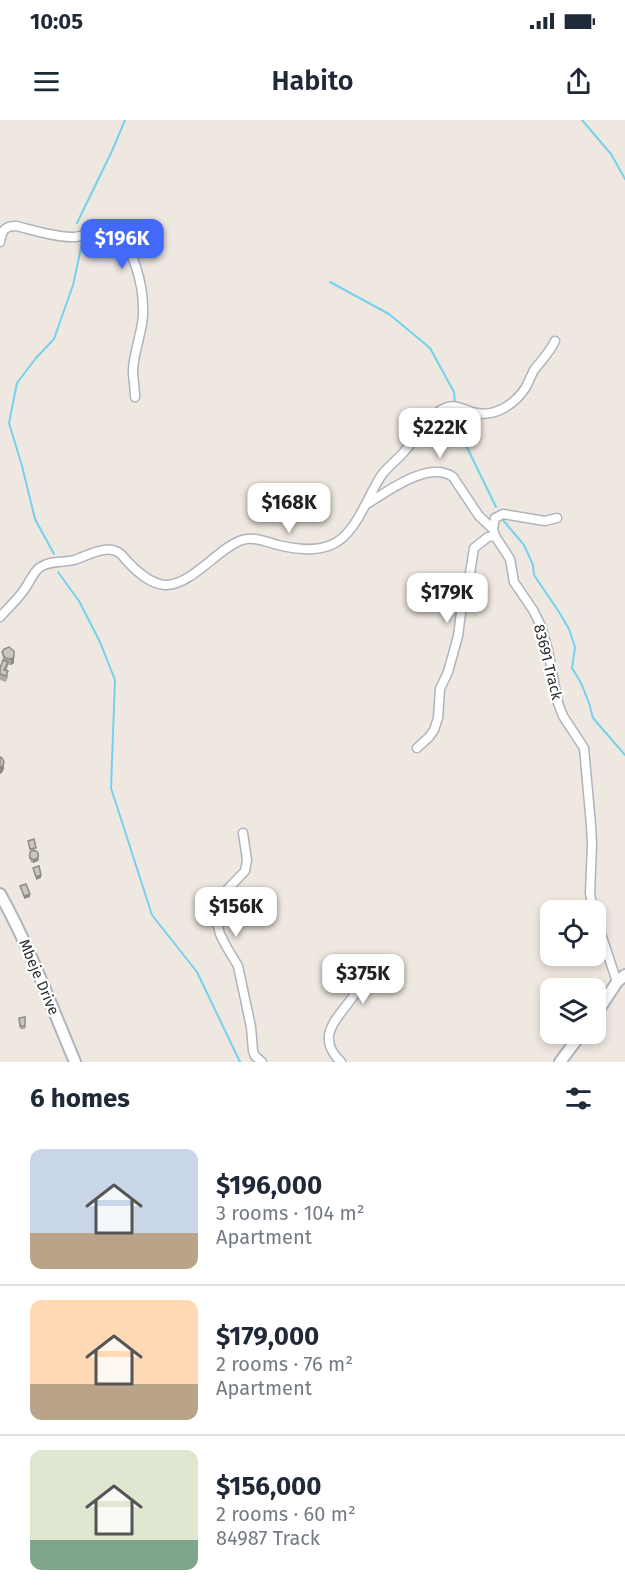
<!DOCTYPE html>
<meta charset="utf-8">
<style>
:root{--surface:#fff;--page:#f2f2f3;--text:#1f2937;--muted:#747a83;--line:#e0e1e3;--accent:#4269f9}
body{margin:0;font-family:"Fira Sans",sans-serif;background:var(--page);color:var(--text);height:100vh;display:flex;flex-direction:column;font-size:22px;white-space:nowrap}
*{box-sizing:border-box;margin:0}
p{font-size:20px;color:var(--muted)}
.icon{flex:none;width:33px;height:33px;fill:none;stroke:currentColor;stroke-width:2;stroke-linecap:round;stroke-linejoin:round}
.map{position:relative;height:942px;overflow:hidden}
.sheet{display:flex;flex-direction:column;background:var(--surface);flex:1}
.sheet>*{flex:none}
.buttons{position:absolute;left:540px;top:780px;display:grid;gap:12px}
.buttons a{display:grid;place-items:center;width:66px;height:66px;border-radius:12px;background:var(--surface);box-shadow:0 3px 9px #0003;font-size:30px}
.price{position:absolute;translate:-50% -51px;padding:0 14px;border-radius:12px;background:#fff;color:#222;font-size:20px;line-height:39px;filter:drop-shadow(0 2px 3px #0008)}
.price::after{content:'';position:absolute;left:50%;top:36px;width:18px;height:14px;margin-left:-9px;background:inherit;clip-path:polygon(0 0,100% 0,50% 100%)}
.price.active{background:var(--accent);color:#fff}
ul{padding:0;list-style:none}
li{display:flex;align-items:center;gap:18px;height:150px;padding:0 30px}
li+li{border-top:2px solid var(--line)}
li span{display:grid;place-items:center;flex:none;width:168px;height:120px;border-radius:12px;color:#555}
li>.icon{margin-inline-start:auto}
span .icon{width:72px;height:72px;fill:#fffc;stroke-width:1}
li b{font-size:26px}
h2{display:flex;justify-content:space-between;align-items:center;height:72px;padding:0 30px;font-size:26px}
.status{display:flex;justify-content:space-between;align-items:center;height:42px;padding:0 30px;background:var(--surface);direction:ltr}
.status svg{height:16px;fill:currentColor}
header{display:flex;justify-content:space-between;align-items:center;height:78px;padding:0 30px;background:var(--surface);font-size:27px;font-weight:600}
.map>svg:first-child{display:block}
</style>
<div class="status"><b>10:05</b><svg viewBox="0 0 49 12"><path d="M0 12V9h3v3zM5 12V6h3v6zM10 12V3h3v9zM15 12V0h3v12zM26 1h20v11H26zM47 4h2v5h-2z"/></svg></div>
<header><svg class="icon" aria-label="menu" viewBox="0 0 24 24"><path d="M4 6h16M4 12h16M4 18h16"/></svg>Habito<svg class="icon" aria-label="share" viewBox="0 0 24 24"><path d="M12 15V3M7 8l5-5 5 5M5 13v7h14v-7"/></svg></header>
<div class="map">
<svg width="625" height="942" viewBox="0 0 625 942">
<rect width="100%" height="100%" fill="#eee8e0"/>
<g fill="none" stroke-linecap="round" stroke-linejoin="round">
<!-- stream -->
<path stroke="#75d1ee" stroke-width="2" d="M582,0L611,34L625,59
M77,103L112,31L125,0
M330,162L389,194L430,228L454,272L455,283
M456,295L461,315L496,387
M503,400L524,425L533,445L534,455L559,492L569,509L575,527L572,548L581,563L589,583L593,598L625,635
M54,434L35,399L22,346L9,303L17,263L36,238L54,219L73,165L83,119
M58,452L79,481L100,522L115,560L111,668L152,795L197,852L240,942"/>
<!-- minor casing -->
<g stroke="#b0b3bd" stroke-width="11">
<path id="minor" d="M0,122C2,111 4,106 16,106C33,110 57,118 75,117C85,116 96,109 106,111C135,118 144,170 143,195C142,213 134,231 133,250C133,259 135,268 135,277
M367,384C388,371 429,340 453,357L479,396L493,409
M557,398L545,401L503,394L495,398L493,409L495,416L510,439L514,462L533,490L541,506L548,530L558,583L563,596L584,628L591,705L592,725L590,773L593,790
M0,497C8,488 17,480 24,470C29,463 33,453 39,448C49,440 63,443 74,440C84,437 94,431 104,430C109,429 114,430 118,432C122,434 124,438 127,441C136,451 151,464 165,465C191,466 218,428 242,420C253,416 267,422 278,425C295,429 314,432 331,425C356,415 367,377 381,356C387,347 396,341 403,333C415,320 424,302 438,292C454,280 461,290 477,293C496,297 516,283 526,267C529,261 531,256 534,250C541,241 550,232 555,221
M417,628L429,617L434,610L438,598L440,569L448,552L458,516L464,469L470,453L474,428L488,417L495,416
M243,713L247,740L245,751L219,778L215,784L214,792L220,814L226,826L238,846L251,907L253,931L255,936L262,942
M596,799L617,862
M341,848C345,852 355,859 357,865C358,870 355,874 352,878C336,900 315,917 341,942"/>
</g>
<!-- tertiary casing -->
<g stroke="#b0b3bd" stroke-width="14">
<path id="tertiary" d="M0,774C30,828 51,885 75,942
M596,894L617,862L625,855
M560,942L581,914"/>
</g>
<!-- minor -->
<use href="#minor" stroke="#fff" stroke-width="8"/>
<!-- tertiary -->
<use href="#tertiary" stroke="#fff" stroke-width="10"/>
</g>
<!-- wall -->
<path fill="#aeaaa3" d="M2,532L14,537V543L11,545H8L7,551L8,557L6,562L0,560V548L3,540Z
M28,721L36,731L39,739L38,741L33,743L31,742L29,738L30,732Z
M25,897V909H20L19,898Z"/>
<!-- shaded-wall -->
<path fill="#8d8b85" d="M14,531V543L11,545V539Z
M4,642V649L2,653L0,654V647Z
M39,736L38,741L33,743V740Z
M41,755V758L36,760V757Z
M30,774V777L24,779V776Z"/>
<!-- building -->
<path fill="#cac6be" stroke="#8d8b85" stroke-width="1.5" d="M9,527L14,531V537L11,539L5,538L2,532L4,529Z
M3,540L8,542L4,550L8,551L6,556L0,554V548Z
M0,637L2,638L4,642L2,647H0Z
M34,719L36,728L30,729L28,721Z
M29.5 735a4.5 4.5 0 1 1 9 0a4.5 4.5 0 1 1-9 0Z
M39,746L41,755L36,757L33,748Z
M26,764L30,774L24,776L20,766Z
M25,897V906H20L19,898Z"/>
<g text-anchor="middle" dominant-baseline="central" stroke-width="4.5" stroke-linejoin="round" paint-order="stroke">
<!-- street labels -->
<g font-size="15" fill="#2d2d2d" stroke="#fff">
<text transform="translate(548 542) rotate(76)">83691 Track</text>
<text transform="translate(39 857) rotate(67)">Mbeje Drive</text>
</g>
</g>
</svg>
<div class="buttons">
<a><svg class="icon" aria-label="locate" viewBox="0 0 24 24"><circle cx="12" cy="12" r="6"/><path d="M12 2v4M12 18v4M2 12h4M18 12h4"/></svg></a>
<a><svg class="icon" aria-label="layers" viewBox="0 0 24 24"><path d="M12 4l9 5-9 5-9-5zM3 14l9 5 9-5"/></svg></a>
</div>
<b class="price active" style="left:122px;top:150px">$196K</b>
<b class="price" style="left:440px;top:339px">$222K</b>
<b class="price" style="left:289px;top:414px">$168K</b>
<b class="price" style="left:447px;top:504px">$179K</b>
<b class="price" style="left:236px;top:818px">$156K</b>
<b class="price" style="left:363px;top:885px">$375K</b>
</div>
<section class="sheet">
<h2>6 homes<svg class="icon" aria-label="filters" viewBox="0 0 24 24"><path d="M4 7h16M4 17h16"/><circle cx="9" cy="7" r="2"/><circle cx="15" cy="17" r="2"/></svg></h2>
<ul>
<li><span style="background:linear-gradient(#c9d6e8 70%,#b9a48a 0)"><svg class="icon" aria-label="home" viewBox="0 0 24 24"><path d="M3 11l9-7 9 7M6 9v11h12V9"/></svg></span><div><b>$196,000</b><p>3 rooms · 104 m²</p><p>Apartment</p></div></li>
<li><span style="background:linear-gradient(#ffd9b3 70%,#b9a48a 0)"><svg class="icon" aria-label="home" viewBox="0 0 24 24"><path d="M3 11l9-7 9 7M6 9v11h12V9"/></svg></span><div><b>$179,000</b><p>2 rooms · 76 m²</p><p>Apartment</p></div></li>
<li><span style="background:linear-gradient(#dfe7d0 75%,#7fa58c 0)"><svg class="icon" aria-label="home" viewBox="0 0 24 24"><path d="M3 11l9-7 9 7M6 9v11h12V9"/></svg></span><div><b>$156,000</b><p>2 rooms · 60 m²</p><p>84987 Track</p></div></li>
</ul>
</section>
